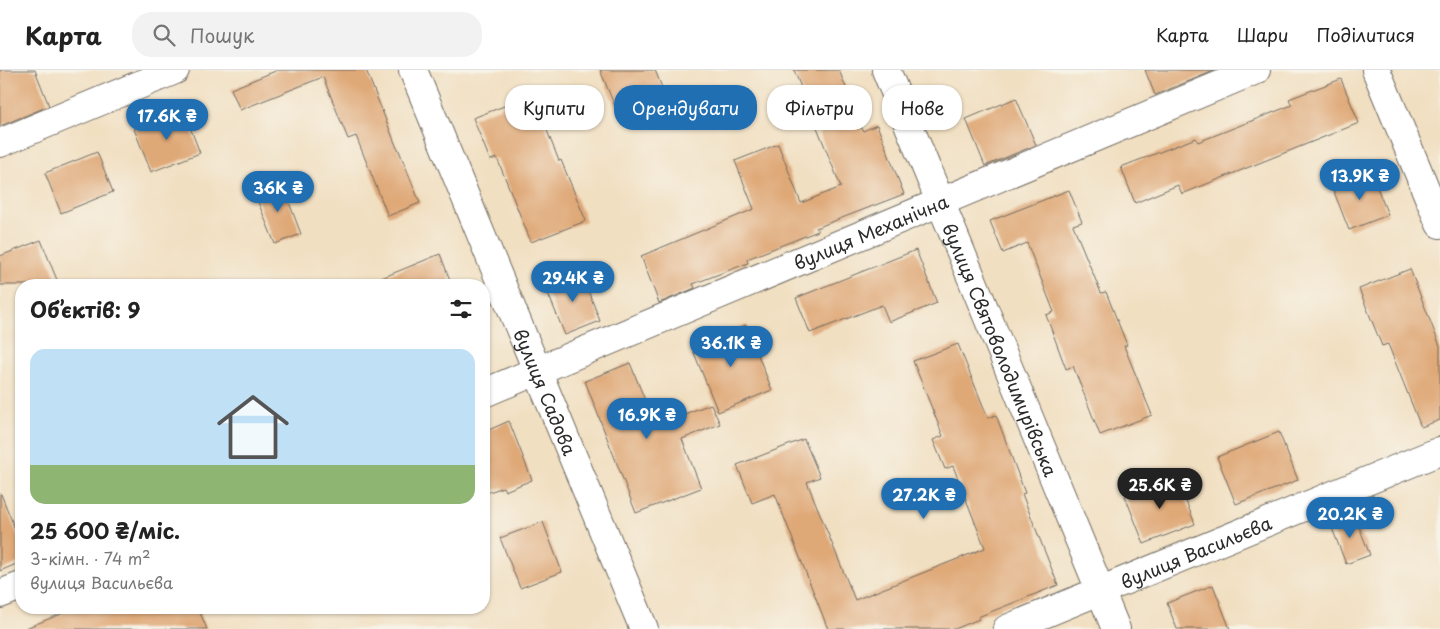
<!DOCTYPE html>
<html lang="uk">
<meta charset="utf-8">
<style>
:root{--surface:#fff;--page:#f2f2f2;--text:#222;--muted:#767676;--line:#e0e0e0;--accent:#1f6fb2}
body{margin:0;font-family:"Playpen Sans",sans-serif;background:var(--page);color:var(--text);height:100vh;display:flex;flex-direction:column;font-size:19px;white-space:nowrap}
*{box-sizing:border-box;margin:0}
p{font-size:16px;color:var(--muted)}
.icon{flex:none;width:28px;height:28px;fill:none;stroke:currentColor;stroke-width:2;stroke-linecap:round;stroke-linejoin:round}
.map{position:relative;flex:1;overflow:hidden}
.sheet{position:absolute;left:15px;top:209px;width:475px;height:335px;display:flex;flex-direction:column;background:var(--surface);border-radius:20px;box-shadow:0 1px 4px #0004}
.sheet>*{flex:none}
.guide{position:absolute;left:505px;top:15px;width:475px;height:45px;display:flex;gap:10px}
.price{position:absolute;translate:-50% -42px;padding:0 11px;border-radius:18px;background:var(--accent);color:#fff;font-size:16px;line-height:32px;filter:drop-shadow(0 1px 2px #0008)}
.price::after{content:'';position:absolute;left:50%;top:30px;width:15px;height:11px;margin-left:-8px;background:inherit;clip-path:polygon(0 0,100% 0,50% 100%)}
.price.selected{background:#222;color:#fff}
ul{padding:0;list-style:none}
li{display:grid;align-content:center;gap:10px;height:265px;padding:0 15px}
li span{display:grid;place-items:center;height:155px;border-radius:15px;color:#555}
li>.icon{margin-inline-start:auto}
span .icon{width:90px;height:90px;fill:#fffc;stroke-width:1}
li b{font-size:21px}
h2{display:flex;justify-content:space-between;align-items:center;height:60px;padding:0 15px;font-size:21px}
.chip{padding:0 18px;border-radius:20px;background:var(--surface);box-shadow:0 1px 4px #0004;font-size:18px;line-height:45px}
.chip.selected{background:var(--accent);color:#fff}
header{display:flex;align-items:center;gap:30px;box-sizing:border-box;height:70px;padding:0 25px;background:var(--surface);border-bottom:1px solid var(--line)}
header strong{font-size:24px}
nav{display:flex;gap:28px;margin-inline-start:auto;font-size:18px}
.search{width:350px;height:45px;background:var(--page);display:flex;align-items:center;gap:12px;box-sizing:border-box;padding:0 18px;border-radius:20px;color:var(--muted);font-size:19px}
.map>svg:first-child{display:block}
</style>
<header>
<strong>Карта</strong>
<div class="search"><svg class="icon" aria-label="search" viewBox="0 0 24 24"><circle cx="10" cy="10" r="6"/><path d="M15 15l6 6"/></svg>Пошук</div>
<nav><a>Карта</a><a>Шари</a><a>Поділитися</a></nav>
</header>
<div class="map">
<svg width="1440" height="559" viewBox="0 0 1440 559">
<rect width="100%" height="100%" fill="#f7f3e8"/>
<filter id="ink" filterUnits="userSpaceOnUse"><feTurbulence type="fractalNoise" baseFrequency=".02" numOctaves="2"/><feDisplacementMap in="SourceGraphic" scale="10" xChannelSelector="R" yChannelSelector="G"/><feConvolveMatrix kernelMatrix="1 2 1 2 8 2 1 2 1" color-interpolation-filters="sRGB"/></filter>
<filter id="wash" filterUnits="userSpaceOnUse"><feTurbulence type="fractalNoise" baseFrequency=".0096" numOctaves="4" result="noise"/><feDisplacementMap in="SourceGraphic" scale="20" xChannelSelector="R" yChannelSelector="G"/><feGaussianBlur stdDeviation="1.12" result="paint"/><feColorMatrix in="noise" values="0 0 0 0 0 0 0 0 0 0 0 0 0 0 0 0 0 1.4 0 .05"/><feComposite in="paint" operator="in"/></filter>
<g filter="url(#wash)">
<rect width="100%" height="100%" fill="#f1dfc1"/>
<g id="blocks">
<!-- building -->
<path fill="#dfa877" d="M0,0H35L49,36L0,56Z
M278,0H366L397,78H398L420,133L388,146L356,66L348,69L323,7L240,40L231,19Z
M600,0H655L665,25L618,44Z
M794,0H839L863,61L877,55L904,124L816,158L818,161L747,189L748,193L693,214L695,218L659,233L641,186L754,139L735,91L778,74L801,133L841,117Z
M1145,0H1216L1155,25Z
M1341,9L1359,53L1182,124L1178,115L1135,133L1121,97L1196,68L1198,72L1292,35L1289,29Z
M533,25L559,91L561,90L586,151L531,172L497,88L490,90L473,48Z
M1016,28L1036,75L985,96L966,49Z
M183,39L200,83L151,102L134,59Z
M97,82L113,122L61,143L45,103Z
M1371,102L1388,145L1349,160L1332,117Z
M281,111L301,164L275,174L254,122Z
M1069,120L1082,152L1073,155L1101,223L1106,222L1127,275L1124,276L1152,345L1100,365L1073,296L1066,299L1046,245L1054,242L1027,173L1003,183L990,151Z
M41,170L59,215H0V186Z
M916,180L937,233L889,252L882,235L810,263L796,228Z
M440,184L452,215H367V214Z
M1410,199L1440,276V350L1421,357L1388,274L1382,276L1359,219Z
M581,202L600,251L565,265L545,216Z
M746,255L772,320L718,342L690,273L712,264L713,268Z
M958,274L988,348L996,345L1025,423L1022,424L1058,515L978,547L979,549L955,559H828L775,424L752,433L737,395L804,369L820,407L807,412L855,530L985,478L953,396L945,399L933,370L943,366L913,291Z
M630,293L655,355L711,334L720,354L682,369L701,418L636,443L585,311Z
M509,351L532,410L505,421L503,417L484,424V362Z
M1279,362L1298,410L1236,434L1217,387Z
M1176,406L1195,454L1144,474L1125,426Z
M0,424H1L21,474V492L0,501Z
M1354,444L1370,485L1346,494L1330,453Z
M543,452L562,502L520,518L500,468Z
M1213,515L1230,559H1177L1167,533Z
M76,538H198L207,559H26V558Z"/>
</g>
</g>
<g filter="url(#ink)">
<use href="#blocks" fill-opacity="0" stroke="#706a60" stroke-width="1"/>
<g fill="none" stroke-linecap="round" stroke-linejoin="round">
<!-- street casing -->
<g stroke="#706a60" stroke-width="30">
<g id="street">
<path id="s1" d="M413,0L644,559"/>
<path d="M1376,0L1440,154"/>
<path d="M0,73L175,0"/>
<path id="s2" d="M484,323L1256,0"/>
<path d="M0,524L21,516"/>
<path id="s3" d="M1007,559L1440,381"/>
</g>
</g>
<!-- secondary casing -->
<g stroke="#706a60" stroke-width="30">
<g id="secondary">
<path id="s4" d="M886,0L1116,559"/>
</g>
</g>
<!-- street -->
<use href="#street" stroke="#fff" stroke-width="28"/>
<!-- secondary -->
<use href="#secondary" stroke="#fff" stroke-width="28"/>
</g>
</g>
<g text-anchor="middle" dominant-baseline="central" stroke-width="4.5" stroke-linejoin="round" paint-order="stroke">
<!-- street labels -->
<g font-size="18" fill="#2b2b2b" stroke="#f7f3e8">
<text stroke="none"><textPath href="#s2" startOffset="419">вулиця Механічна</textPath></text>
<text stroke="none"><textPath href="#s4" startOffset="302">вулиця Святоволодимирівська</textPath></text>
<text stroke="none"><textPath href="#s1" startOffset="348">вулиця Садова</textPath></text>
<text stroke="none"><textPath href="#s3" startOffset="204">вулиця Васильєва</textPath></text>
</g>
</g>
</svg>
<b class="price" style="left:167px;top:71px">17.6K ₴</b>
<b class="price" style="left:1360px;top:131px">13.9K ₴</b>
<b class="price" style="left:278px;top:143px">36K ₴</b>
<b class="price" style="left:573px;top:233px">29.4K ₴</b>
<b class="price" style="left:731px;top:298px">36.1K ₴</b>
<b class="price" style="left:647px;top:370px">16.9K ₴</b>
<b class="price selected" style="left:1160px;top:440px">25.6K ₴</b>
<b class="price" style="left:924px;top:450px">27.2K ₴</b>
<b class="price" style="left:1350px;top:469px">20.2K ₴</b>
<div class="guide">
<a class="chip">Купити</a>
<a class="chip selected">Орендувати</a>
<a class="chip">Фільтри</a>
<a class="chip">Нове</a>
</div>
<section class="sheet">
<h2>Об’єктів: 9<svg class="icon" aria-label="filters" viewBox="0 0 24 24"><path d="M4 7h16M4 17h16"/><circle cx="9" cy="7" r="2"/><circle cx="15" cy="17" r="2"/></svg></h2>
<ul>
<li><span style="background:linear-gradient(#bfe0f5 75%,#8fb573 0)"><svg class="icon" aria-label="home" viewBox="0 0 24 24"><path d="M3 11l9-7 9 7M6 9v11h12V9"/></svg></span><div><b>25 600 ₴/міс.</b><p>3-кімн. · 74 m²</p><p>вулиця Васильєва</p></div></li>
</ul>
</section>
</div>
